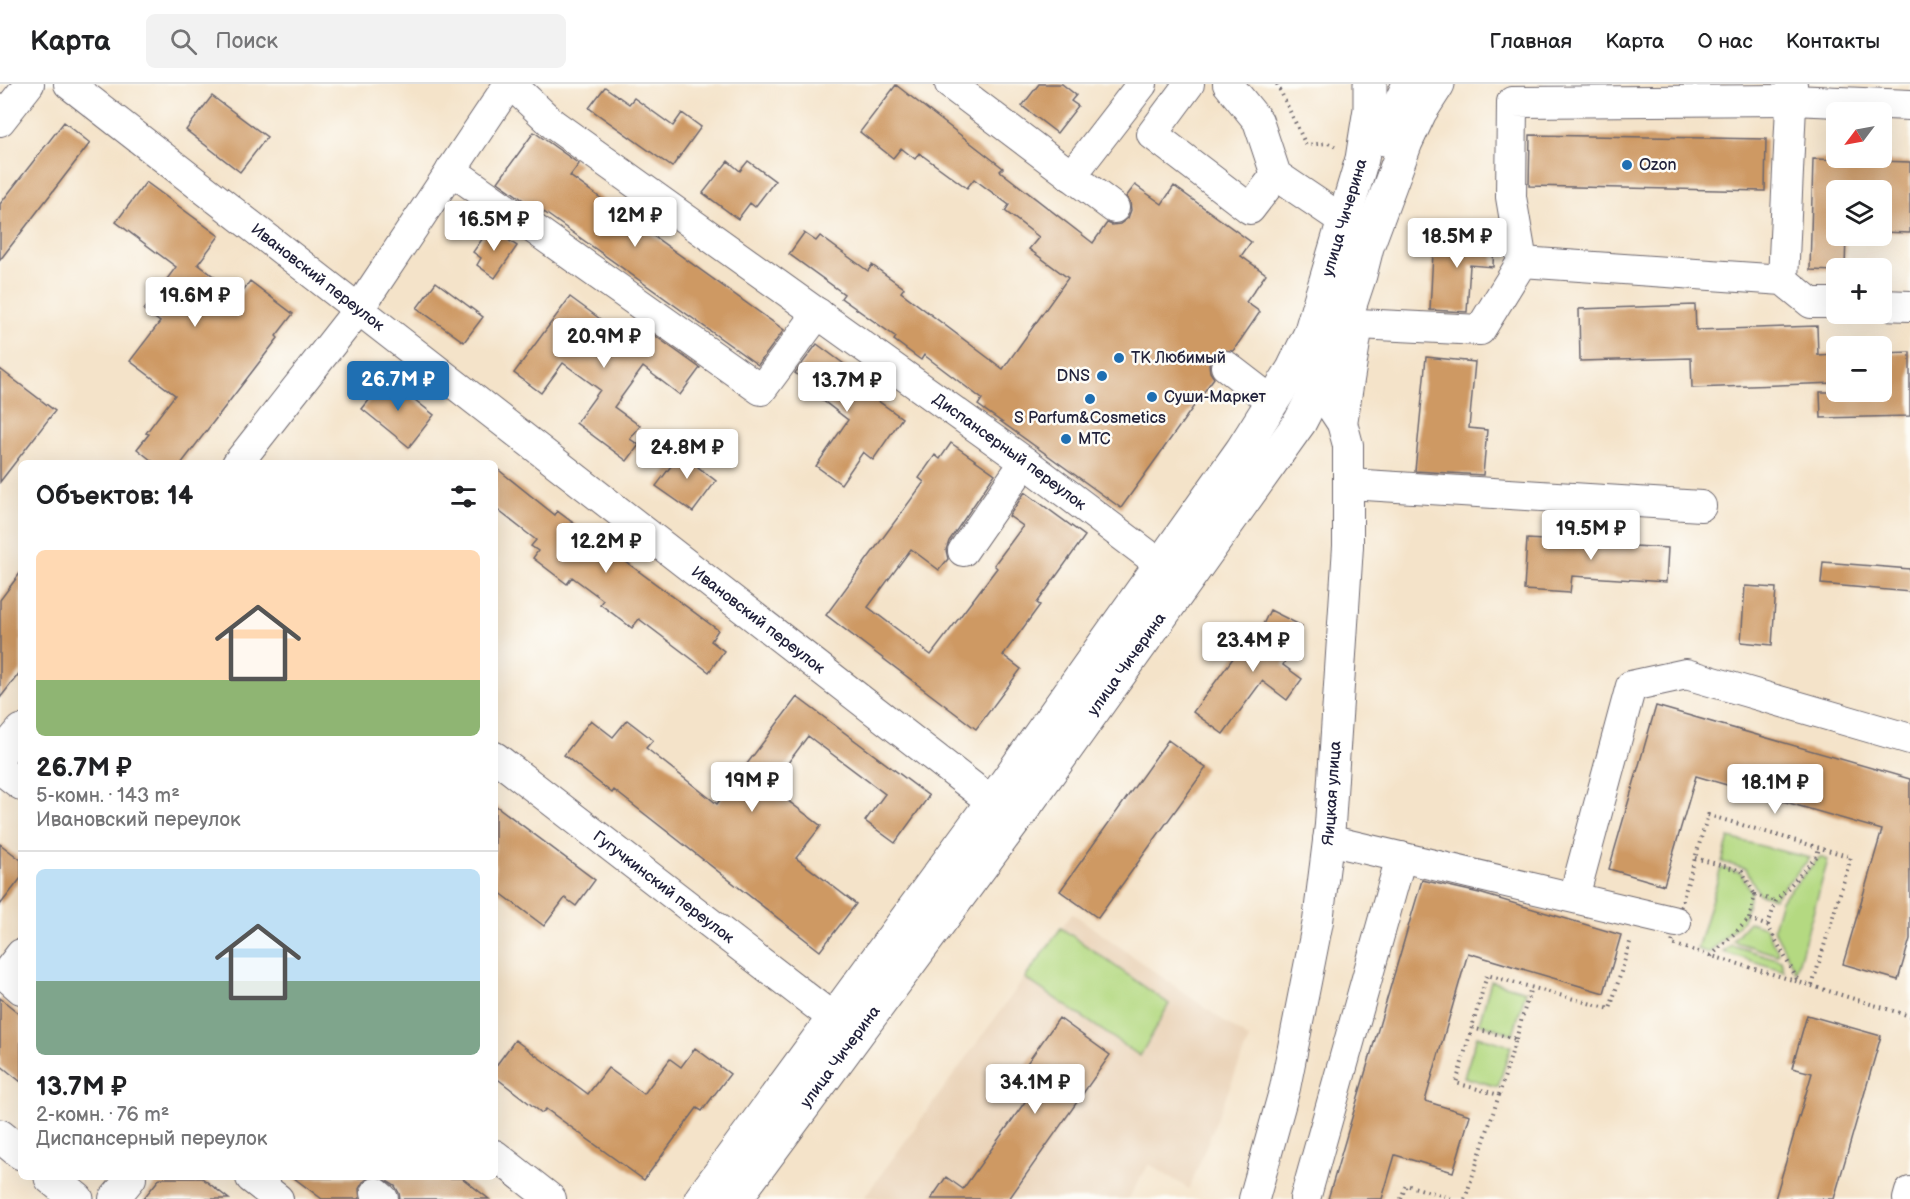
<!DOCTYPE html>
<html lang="ru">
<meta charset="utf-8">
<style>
:root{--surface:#fff;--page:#f2f2f2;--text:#202124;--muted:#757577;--line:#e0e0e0;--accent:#1f6fb2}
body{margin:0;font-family:"Balsamiq Sans",sans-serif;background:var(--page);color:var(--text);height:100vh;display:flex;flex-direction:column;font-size:22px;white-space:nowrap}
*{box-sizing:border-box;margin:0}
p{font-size:20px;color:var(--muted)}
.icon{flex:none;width:33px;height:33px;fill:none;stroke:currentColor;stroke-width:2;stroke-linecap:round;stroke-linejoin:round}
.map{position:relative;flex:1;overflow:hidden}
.panel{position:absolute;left:18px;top:376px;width:480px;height:720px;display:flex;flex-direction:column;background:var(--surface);border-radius:9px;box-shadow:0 6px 24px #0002}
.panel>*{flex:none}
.needle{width:39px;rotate:238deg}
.tools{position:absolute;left:1826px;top:18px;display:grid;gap:12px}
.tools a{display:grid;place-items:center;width:66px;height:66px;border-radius:9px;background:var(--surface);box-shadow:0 6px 24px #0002;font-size:30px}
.price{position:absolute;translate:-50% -51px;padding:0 14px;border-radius:6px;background:#fff;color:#222;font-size:20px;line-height:39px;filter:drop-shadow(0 2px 3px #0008)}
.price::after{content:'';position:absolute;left:50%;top:36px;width:18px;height:14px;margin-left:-9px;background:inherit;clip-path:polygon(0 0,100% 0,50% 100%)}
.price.current{background:var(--accent);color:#fff}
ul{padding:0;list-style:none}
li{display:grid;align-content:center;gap:12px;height:318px;padding:0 18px}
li+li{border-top:2px solid var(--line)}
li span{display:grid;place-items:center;height:186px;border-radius:9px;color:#555}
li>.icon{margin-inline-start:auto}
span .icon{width:108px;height:108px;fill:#fffc;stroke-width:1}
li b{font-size:26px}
h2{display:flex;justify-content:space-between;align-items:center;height:72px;padding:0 18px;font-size:26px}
header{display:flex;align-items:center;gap:36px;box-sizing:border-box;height:84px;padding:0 30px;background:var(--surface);border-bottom:2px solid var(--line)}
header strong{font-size:28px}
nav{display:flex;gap:33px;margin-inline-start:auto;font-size:21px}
.search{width:420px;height:54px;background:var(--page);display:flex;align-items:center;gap:15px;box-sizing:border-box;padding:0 21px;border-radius:9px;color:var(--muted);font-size:22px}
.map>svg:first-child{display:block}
</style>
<header>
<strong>Карта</strong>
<div class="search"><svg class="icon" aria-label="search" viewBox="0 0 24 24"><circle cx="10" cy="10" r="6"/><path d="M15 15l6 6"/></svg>Поиск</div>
<nav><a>Главная</a><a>Карта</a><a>О нас</a><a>Контакты</a></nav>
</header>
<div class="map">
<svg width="1910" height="1115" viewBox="0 0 1910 1115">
<rect width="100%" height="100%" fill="#fdfcf7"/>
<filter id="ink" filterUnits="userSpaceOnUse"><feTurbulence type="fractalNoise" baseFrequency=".0167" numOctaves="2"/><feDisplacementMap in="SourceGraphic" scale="12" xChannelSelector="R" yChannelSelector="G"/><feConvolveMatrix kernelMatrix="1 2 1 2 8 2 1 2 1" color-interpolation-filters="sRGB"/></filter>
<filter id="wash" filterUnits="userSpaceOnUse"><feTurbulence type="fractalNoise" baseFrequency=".008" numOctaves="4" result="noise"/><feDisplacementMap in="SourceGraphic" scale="24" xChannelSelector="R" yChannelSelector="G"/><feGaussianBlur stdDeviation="1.35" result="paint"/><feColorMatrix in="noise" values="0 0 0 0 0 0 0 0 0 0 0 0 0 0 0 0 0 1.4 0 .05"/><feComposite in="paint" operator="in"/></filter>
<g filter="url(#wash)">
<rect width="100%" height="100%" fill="#f4e3c9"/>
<!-- built -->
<path fill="#ead3b8" d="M1072,829L1249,955L1189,1105L1149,1080L1128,1115H863Z"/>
<!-- green -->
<path fill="#b4d981" stroke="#6b7e5e" stroke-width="1.5" d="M1729,754L1810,774L1774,814L1759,810L1746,785L1722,778Z
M1820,773L1828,776L1796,888L1773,844L1781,816Z
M1721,784L1741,789L1751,808L1743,836L1709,869L1697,865Z
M1749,838L1765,843L1778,868L1777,871L1732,857Z
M1061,844L1169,920L1140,972L1025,894Z
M1731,861L1781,876L1784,887L1723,868Z
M1491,897L1526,907L1513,950L1479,939Z
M1477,952L1511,962L1498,1003L1464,993Z"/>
<g id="blocks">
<!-- building -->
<path fill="#ce9964" d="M1039,0H1062L1076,11L1071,17L1078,22L1057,49L1022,22Z
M896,1L1003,84L1000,87L1093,159L1107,139L1112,141L1120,140L1128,134L1131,126L1130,118L1126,113L1135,101L1162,120L1174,102L1251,158L1241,172L1266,190L1246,218L1260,228L1233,267L1220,266L1212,272L1209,280L1210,288L1214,294L1121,424L978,321L982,315L924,271L921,276L894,256L896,253L841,214L844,210L789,170L804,149L816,157L820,152L868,187L872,181L904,204L901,208L1003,285L1068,194L1029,165L1039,153L1005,127L1009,121L974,95L967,104L919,69L915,75L901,64L893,74L860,48Z
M605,3L629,20L634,14L673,42L682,29L701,43L672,83L589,24Z
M212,12L267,53L240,88L186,46Z
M64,38L90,59L0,176V120Z
M534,48L579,80L570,92L784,246L758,281L544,128L543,130L498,98Z
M1530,51L1766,55L1765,107L1529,102Z
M1813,75L1910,78V149L1881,148V106H1836V152H1846L1845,184H1836V187L1810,186Z
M728,77L740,87L748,77L775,97L755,123L750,119L738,135L703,109Z
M146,98L219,152L198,180L239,212L250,197L293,230L276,252L278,254L181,380H156L137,365L149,350L146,349L175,311L130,277L160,238L144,226L176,183L116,138Z
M490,144L517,162L495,194L477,181L481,174L473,168Z
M1434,150L1494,153L1493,183L1470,181L1467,228L1430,226Z
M436,198L483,233L464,258L417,224Z
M570,213L629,256L640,241L700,284L680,311L643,283L614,323L640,342L630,355L639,361L627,377L576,339L600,306L563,279L541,309L514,289Z
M1695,221L1696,246L1817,242L1818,271L1836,270V299L1692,304L1691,274L1580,277L1579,225Z
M817,260L863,294L857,302L902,334L873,376L863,368L841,400L816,382L848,336L808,305L811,301L795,289Z
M1910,268V332L1821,334L1820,308H1881V269Z
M1426,273L1475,278L1469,344L1487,346L1483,391L1415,387Z
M0,285L55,327L0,398Z
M387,294L434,331L409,363L362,325Z
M951,359L995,390L949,457L946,466L948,475L939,486L911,465L868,523L931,571L997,484L994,481L1023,442L1009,432L1025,408L1085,452L1037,519L1040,521L1003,571L1021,585L976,645L826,531L924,398L919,394L935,371L940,375Z
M686,362L703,375L698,383L716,397L693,428L656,402Z
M495,383L555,431L557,427L718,546L711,557L724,567L709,588L639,535L632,544L600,520L603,516L572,493L567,500L533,474L538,467L531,462L536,456L495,424Z
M1596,433L1618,434L1617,461L1668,464L1666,498L1572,492L1570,509L1524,506L1527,455L1594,459Z
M1823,478L1910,485V508L1821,500Z
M21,488V587L0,614V516Z
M1745,502L1776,504L1772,561L1741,558Z
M1270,526L1302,542L1283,581L1302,595L1287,616L1262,597L1223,650L1193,628L1248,554L1254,559Z
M797,613L929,712L895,759L865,737L885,710L808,652L770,703L821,742L796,774L856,820L820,867L614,706L612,709L564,671L591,636L613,653L627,636L653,656L646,664L717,720Z
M1656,622L1910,695V855L1898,896L1843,880L1882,746L1696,692L1664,801L1609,785Z
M1168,656L1206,684L1098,834L1060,807Z
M495,721L595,796L576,822L565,814L544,842L495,805Z
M0,760L21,776V794L0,821Z
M1422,796L1479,809L1621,851L1604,909L1468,869L1425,1017L1470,1031L1453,1088L1395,1071L1382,1115H1328Z
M0,914L21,931V998L0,981Z
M1807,931L1881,952L1834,1115H1775L1812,989L1792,984Z
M1059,934L1110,971L1009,1115H931L946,1093L963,1105L1042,994L1025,982Z
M515,956L588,1010L608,984L644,1010L670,975L681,983L695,964L730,990L702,1027L697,1024L644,1096L546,1025L542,1029L495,993V983Z
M160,1094H202L229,1115H143Z
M294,1094H369L363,1098L359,1105L360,1115H322Z
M382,1094H462L489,1115H400L399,1109L395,1102Z"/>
</g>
</g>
<g filter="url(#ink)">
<use href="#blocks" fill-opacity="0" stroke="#6c666d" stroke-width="1.5"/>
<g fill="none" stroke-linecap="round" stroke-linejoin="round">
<!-- minor casing -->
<g stroke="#6c666d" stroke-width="32">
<g id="minor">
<path id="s1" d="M69,0L992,718"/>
<path id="s2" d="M511,0L553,40L1025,378L1160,480"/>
<path d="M950,0L1114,124"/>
<path d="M1189,0L1152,50L1250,125L1276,91"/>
<path d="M1228,0L1258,37L1276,91L1344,137"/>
<path d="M0,37L29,0"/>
<path d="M451,86L761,306L818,229"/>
<path d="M1071,92L1142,0"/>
<path d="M1522,178L1511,113L1512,18L1792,16L1910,21"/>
<path d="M1783,196L1792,0"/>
<path d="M1881,221L1910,222"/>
<path d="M1346,237L1358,240L1480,246L1522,178L1783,196L1811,219H1836"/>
<path d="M1226,282L1273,318"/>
<path d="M1342,339L1358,240"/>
<path d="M237,380L358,226L509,0"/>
<path d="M1349,400L1701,422"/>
<path d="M963,467L1025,378"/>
<path d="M0,671L21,646"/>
<path id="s3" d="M495,673L833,934"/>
<path d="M0,685L21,701"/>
<path d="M1328,756L1676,838"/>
<path d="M1574,813L1631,602L1686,590L1910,655"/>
<path d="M21,870L5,891L21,905"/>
<path d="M495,1071L551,1115"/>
<path d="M251,1094L278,1115"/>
<path d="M376,1109L383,1115"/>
<path d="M114,1115L131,1094"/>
<path id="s4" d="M1254,1115L1285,1004L1318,837L1330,741L1348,462V361L1342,339L1330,321L1317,307"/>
<path d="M1305,1115L1401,773"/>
<path d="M1908,1115L1910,1108"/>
</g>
</g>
<!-- major casing -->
<g stroke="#6c666d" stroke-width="35">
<g id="major">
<path d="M1384,55L1409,0"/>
<path d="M0,1052L21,1069"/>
<path d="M51,1094L77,1115"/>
<path id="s5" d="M701,1115L992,718L1242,366L1293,285L1310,250L1362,75L1370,25V0"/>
<path id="s6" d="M735,1115L1016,735L1300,338L1331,278L1360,191L1367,163L1406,58L1420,28L1438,0"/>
</g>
</g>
<!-- path -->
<path stroke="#6c666d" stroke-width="4" stroke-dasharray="1.5 4.5" stroke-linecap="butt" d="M1277,0L1306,61L1328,59L1336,63
M1708,731L1851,773L1812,902L1672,860L1676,838Z
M1695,774L1742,787L1755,811
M1749,835L1755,811L1776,817
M1768,841L1776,817L1817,772L1819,763
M1711,872L1749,835L1768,842L1798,897
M1812,902L1910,932
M1472,944L1516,955L1499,1011
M1516,955L1531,903
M1401,1115L1406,1101L1455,1115
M1465,1115L1499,1011L1456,999L1487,891L1610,925L1631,855"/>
<!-- minor -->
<use href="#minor" stroke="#fff" stroke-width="30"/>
<!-- major -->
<use href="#major" stroke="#fff" stroke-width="33"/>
</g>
</g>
<!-- markers -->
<g fill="#1f6fb2" stroke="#fdfcf7" stroke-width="2">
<circle cx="1627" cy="81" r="6"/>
<circle cx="1119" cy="274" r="6"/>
<circle cx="1102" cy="292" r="6"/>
<circle cx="1152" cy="313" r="6"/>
<circle cx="1090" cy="315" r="6"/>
<circle cx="1066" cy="355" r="6"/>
</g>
<g text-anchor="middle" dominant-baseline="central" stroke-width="5" stroke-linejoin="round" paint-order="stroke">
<!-- poi labels -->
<g font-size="16" fill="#22223b" stroke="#fdfcf7" text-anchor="start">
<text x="1639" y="81">Ozon</text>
<text x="1131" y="274">ТК Любимый</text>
<text x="1090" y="292" text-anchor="end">DNS</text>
<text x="1164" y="313">Суши-Маркет</text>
<text x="1090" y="334" text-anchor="middle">S Parfum&amp;Cosmetics</text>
<text x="1078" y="355">МТС</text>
</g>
<!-- street labels -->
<g font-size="16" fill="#22223b" stroke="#fdfcf7">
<text stroke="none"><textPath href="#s5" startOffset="1180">улица Чичерина</textPath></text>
<text stroke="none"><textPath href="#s1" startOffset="315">Ивановский переулок</textPath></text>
<text stroke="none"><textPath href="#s2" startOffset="620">Диспансерный переулок</textPath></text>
<text stroke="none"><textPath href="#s1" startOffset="873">Ивановский переулок</textPath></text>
<text stroke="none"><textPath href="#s6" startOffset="663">улица Чичерина</textPath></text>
<text stroke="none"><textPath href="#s4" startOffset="414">Яицкая улица</textPath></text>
<text stroke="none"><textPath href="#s3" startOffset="213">Гугучкинский переулок</textPath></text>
<text stroke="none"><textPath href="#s6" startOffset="177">улица Чичерина</textPath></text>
</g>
</g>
</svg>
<div class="tools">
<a><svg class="needle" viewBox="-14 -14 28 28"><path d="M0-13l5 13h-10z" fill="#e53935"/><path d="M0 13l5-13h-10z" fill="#757577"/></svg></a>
<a><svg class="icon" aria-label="layers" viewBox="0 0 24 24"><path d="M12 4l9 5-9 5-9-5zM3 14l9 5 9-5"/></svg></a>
<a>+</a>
<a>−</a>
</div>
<b class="price" style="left:635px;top:164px">12M ₽</b>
<b class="price" style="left:494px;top:168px">16.5M ₽</b>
<b class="price" style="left:1457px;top:185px">18.5M ₽</b>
<b class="price" style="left:195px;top:244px">19.6M ₽</b>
<b class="price" style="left:604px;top:285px">20.9M ₽</b>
<b class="price current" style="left:398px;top:328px">26.7M ₽</b>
<b class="price" style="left:847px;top:329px">13.7M ₽</b>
<b class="price" style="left:687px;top:396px">24.8M ₽</b>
<b class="price" style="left:1591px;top:477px">19.5M ₽</b>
<b class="price" style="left:606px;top:490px">12.2M ₽</b>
<b class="price" style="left:1253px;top:589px">23.4M ₽</b>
<b class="price" style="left:752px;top:729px">19M ₽</b>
<b class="price" style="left:1775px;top:731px">18.1M ₽</b>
<b class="price" style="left:1035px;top:1031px">34.1M ₽</b>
<section class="panel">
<h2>Объектов: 14<svg class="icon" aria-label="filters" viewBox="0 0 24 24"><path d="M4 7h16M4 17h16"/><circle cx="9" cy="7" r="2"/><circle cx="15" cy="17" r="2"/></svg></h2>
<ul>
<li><span style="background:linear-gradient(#ffd9b3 70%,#8fb573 0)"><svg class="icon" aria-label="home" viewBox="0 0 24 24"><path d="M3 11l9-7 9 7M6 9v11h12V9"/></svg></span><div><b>26.7M ₽</b><p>5-комн. · 143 m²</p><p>Ивановский переулок</p></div></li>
<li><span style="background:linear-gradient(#bfe0f5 60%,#7fa58c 0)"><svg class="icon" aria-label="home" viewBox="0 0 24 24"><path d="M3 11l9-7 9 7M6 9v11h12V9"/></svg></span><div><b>13.7M ₽</b><p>2-комн. · 76 m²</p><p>Диспансерный переулок</p></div></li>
</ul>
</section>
</div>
